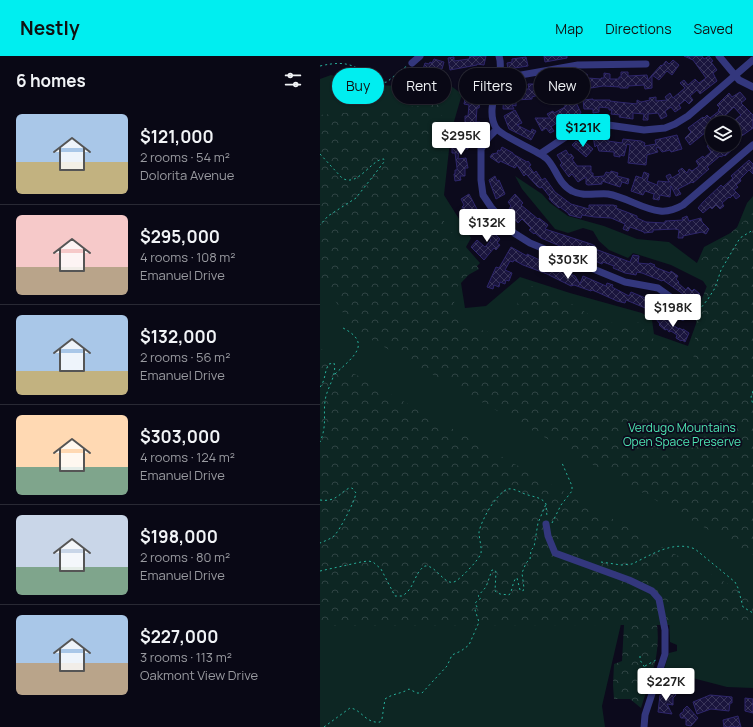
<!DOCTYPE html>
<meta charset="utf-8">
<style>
:root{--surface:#090815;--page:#171622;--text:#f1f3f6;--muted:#999aa0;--line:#292934;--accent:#00eef0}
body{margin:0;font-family:Manrope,sans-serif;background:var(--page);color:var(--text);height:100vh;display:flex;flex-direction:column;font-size:15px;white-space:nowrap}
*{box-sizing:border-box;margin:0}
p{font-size:13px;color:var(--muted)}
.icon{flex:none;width:22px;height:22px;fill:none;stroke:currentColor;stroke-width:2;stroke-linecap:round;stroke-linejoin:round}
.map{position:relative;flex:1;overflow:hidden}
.panel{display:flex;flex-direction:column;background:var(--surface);width:320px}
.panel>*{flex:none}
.banner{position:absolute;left:12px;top:12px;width:361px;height:36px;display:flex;gap:8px}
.fabs{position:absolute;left:385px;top:60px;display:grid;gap:8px}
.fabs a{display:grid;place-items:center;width:36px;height:36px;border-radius:50%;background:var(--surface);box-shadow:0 1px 3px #0004,0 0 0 1px var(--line);font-size:20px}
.price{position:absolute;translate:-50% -34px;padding:0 9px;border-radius:4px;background:#fff;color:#222;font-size:13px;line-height:26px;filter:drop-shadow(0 1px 2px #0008)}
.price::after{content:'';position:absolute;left:50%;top:24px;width:12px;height:9px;margin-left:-6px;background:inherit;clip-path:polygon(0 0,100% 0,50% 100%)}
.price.selected{background:var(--accent);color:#111}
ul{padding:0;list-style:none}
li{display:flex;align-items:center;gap:12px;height:100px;padding:0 16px}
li+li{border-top:1px solid var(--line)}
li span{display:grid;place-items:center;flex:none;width:112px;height:80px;border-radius:6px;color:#555}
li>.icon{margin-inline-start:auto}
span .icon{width:48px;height:48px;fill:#fffc;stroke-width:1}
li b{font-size:17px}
h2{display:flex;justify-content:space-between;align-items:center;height:48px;padding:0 16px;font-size:17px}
.chip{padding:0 14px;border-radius:18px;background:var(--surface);box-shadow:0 1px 3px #0004,0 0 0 1px var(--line);font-size:14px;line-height:36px}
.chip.selected{background:var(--accent);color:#111}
header{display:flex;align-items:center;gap:24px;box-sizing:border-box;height:56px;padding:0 20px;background:var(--accent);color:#111}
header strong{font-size:19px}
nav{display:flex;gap:22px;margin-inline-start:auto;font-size:14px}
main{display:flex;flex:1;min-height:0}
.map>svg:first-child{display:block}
</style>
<header>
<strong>Nestly</strong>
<nav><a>Map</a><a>Directions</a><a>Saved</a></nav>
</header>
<main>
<section class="panel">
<h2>6 homes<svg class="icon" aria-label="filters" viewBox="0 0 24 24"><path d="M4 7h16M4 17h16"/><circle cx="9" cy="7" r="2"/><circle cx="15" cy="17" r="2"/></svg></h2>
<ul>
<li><span style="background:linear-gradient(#a9c7e8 60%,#c2b280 0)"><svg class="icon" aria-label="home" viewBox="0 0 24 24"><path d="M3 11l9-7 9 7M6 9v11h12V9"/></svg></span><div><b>$121,000</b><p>2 rooms · 54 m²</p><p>Dolorita Avenue</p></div></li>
<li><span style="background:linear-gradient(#f6c9c9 65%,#b9a48a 0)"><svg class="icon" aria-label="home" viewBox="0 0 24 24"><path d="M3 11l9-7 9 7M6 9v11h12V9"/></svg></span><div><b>$295,000</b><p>4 rooms · 108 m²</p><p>Emanuel Drive</p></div></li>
<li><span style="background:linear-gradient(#a9c7e8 70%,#c2b280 0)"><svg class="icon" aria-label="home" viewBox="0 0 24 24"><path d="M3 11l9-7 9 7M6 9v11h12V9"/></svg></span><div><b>$132,000</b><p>2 rooms · 56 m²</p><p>Emanuel Drive</p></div></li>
<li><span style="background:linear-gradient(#ffd9b3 65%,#7fa58c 0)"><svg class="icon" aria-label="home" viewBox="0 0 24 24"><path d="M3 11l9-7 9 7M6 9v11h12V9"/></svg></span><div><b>$303,000</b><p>4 rooms · 124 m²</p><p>Emanuel Drive</p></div></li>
<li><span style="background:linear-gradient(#c9d6e8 65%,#7fa58c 0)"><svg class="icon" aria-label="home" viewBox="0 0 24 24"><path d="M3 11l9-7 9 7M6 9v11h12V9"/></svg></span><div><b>$198,000</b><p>2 rooms · 80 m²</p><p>Emanuel Drive</p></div></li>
<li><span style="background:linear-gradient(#a9c7e8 60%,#b9a48a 0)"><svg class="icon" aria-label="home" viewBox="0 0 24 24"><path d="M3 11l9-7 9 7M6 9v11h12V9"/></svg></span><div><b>$227,000</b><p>3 rooms · 113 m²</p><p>Oakmont View Drive</p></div></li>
</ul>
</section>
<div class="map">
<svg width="433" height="671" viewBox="0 0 433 671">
<defs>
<pattern id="park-crowns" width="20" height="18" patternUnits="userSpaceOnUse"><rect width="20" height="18" fill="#0d2623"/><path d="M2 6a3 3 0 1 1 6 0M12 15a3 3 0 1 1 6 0" fill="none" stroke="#2f4444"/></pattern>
<pattern id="building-cross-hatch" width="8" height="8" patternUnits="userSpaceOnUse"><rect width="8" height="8" fill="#1a153d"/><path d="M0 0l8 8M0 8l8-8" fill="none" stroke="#3a365a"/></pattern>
</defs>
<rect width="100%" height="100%" fill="#0c0a1c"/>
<!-- grass -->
<path fill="#0d2623" d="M11,19L52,29L83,30L97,26L120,22L142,38L131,76L124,139L151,182L146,191L160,207L141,227L145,252L166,250L200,221L250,237L322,257L332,264L334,278L368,290L377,265L393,240L383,225L351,209L313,197L308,202L289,194L279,185L273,175L263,172L248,177L235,173L202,133L195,120L222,138L230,147L248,160L284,170L317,183L349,186L377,207L384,191L416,174L427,147L433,140V632L407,631L361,619L348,629L339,631L349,597L357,595V589L350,586L349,563L301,568L282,650L285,671H0V23Z"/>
<!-- park -->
<path fill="url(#park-crowns)" d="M122,48L120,160L159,213L139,224L134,247L139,260L149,271L169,276L187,262L197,251L201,227L234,237L273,261L296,268H310L327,265L323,276L373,308L377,255L393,215L376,208L433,157V499L34,274L0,221V59Z
M0,290L8,303L433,542V569H337C341,599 330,624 321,652L310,643H294L293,629L294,608L302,605L304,569L0,570Z"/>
<!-- building -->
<path fill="url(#building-cross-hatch)" stroke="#2e266b" d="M150,0L159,1L160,0H166L164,9L157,8V9L130,14L128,2L134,1V5L149,3Z
M224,0H247V2L225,6Z
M364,0H382L384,3L389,0L393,5L391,6L397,14L393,17L397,25L380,38L377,34L370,40L373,44L369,48L365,44L359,49L361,52L355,56L351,51L345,55L347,60L341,63L338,57L328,58V64H323L324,58L313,57V63L299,61L300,59L291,58L292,54H289V52L279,51V56L273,57V53H264L263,44L273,43V44H290V45L298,46L317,48V44L321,46L330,44L329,42L336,41V45L347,44L345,41L350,37L353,42L365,32L360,27L364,24L368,29L375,23L379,27L386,22L373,4Z
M206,1L208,10L188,13L187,7L192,6V3Z
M114,3L124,6L122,13H119L118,16L103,13L105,7L109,8L110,6L112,7Z
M353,4L359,9L352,19L347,15L339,24L332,19L341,9L342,10L346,5L349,8Z
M153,16L161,17L159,28L163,29L162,35L157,34L155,45L160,46L159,52H157L156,66H160V72L154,71V69L145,67V60H148L149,49L144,48L145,43L147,44L149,32H146L148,21L152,22Z
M301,16H308V20L327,19L328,24L332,19V32L325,33L324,29L308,30V32H300V31L283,30L259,34L258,31L215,40L212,41V43L196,44V50L192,49L194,53H183L184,32L194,33V37L206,35V33H209L208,28H214V31L225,29L224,28L227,27V23L232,22L233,28L242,26V25L245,24L244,20L250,19V20L267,18L268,22L281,23V22H284V17L290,18V23H299V21H301Z
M420,36L426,43L421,47L433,59V72L416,84L419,88L413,93L405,100L404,99L401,101L400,100L387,111L389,113L373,127L372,126L358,133L361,138L356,140L351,130L350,141L340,139L339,144L333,143L334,138L325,135L323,139L311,135L316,120L322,122L324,116L329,118L327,125L337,129L338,125L349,126L346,120L350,118L352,122L360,117L358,115L362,112L367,117L369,113L372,115L379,110L376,105L383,100L384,102L391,96L387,90L391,86L392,89L395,91L398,89H414V76L420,71L415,64L421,59L414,51L397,67H392V73L387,77L386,76L370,89L365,82L371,76L368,72L383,61L384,62L387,59L390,62L399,55L398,54L400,52L397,49L409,37L412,41Z
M255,44L261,57L246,64L247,67L243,70L240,65L232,70L231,71L234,75L230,77L226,72L222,75L215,62H230L227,58L233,55L234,57L245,51V49Z
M195,54L202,67L197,69L211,76L212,73L216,75L211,84L189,73L184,60Z
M139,78H147V83H149L148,93H139L138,103L146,102L148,112H145V120H140L141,124L135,125L134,118H135V114H137V112L135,97H132V91H136V82H138Z
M283,79H287L288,85L302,87L303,83L321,85L325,87L324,90L336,88L335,84L357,79L362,93L351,96L350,94L342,96L338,91L336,92L338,96L327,99L326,109L308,107L310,89L307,88L304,100L300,99V101L294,100V96L279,95L277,89L275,91L273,81Z
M256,85L260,88L261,87L263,89L265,86L273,93L266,101L252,89Z
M182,91L193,97V98L207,106L208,105L211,109L209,110L214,117L216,115L222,124L225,122L235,136L251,148L269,153V149H293L297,150L296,152L317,160V162L326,166L345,167V165L363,164L362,162L367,160L369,165L381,162L382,166L389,173L386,178L382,176L363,180V182H358L359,174L355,173L333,174V176L324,177V176L310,171L308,175L303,173L305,168L291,162L274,161L262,159L261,162L249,159L248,157L240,151L239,152L231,145V144L229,143L230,141L222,131L220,132L217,130L206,118L204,120L197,109L195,112L180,105L179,107L170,101L172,98L177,97L178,94L180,95Z
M246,94L249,99L251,98L254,102L252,103L257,110H271V117H273V121L284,120L286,116L290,117L291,115L298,117L297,120L309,123L308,128L302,126L300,131L282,125V128L268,129L266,128V121L258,126L252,118L249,121L240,109L242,107L237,99Z
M429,104L433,108V118L429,114L420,123L421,125L416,129L418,131L414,134L420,140L416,143L413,139L410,142L409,141L402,147L404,150L400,153L396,149L392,153L390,151L383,157L378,152L383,146L401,129L403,131L413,122L411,120Z
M175,120L177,125L179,124L185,138L176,143L169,124Z
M149,138L159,157L153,160L150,155L146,157L142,151L144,149L141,143Z
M195,138L203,147L201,149L218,163L219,162L228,169L225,173L271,188L275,190L274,192L278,194L310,206L313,199L319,200L318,207L329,208L330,207L335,209L334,210L337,212L350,217L351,215L358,220L356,223L359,226L358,227L366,234L368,231L372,235L374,233L380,238L374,245L378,248L374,253L369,249L370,248L361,240L363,238L343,224L342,225L322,217L317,216L316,219L305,217L293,212L294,210L283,206L282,208L247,194V193L221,182L215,177L214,178L209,174L211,172L202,163L198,167L187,156L191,150L188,146Z
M170,169L178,175L175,178L180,183L177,187L180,189L176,194L174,192L164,204L151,191L157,184L165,191L171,184L163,177Z
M191,191L207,200V198L224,206L252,216L251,218L255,220L260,228L263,220L286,230L287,227L293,229L292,231L309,240L311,236L335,246L336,243L342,245L341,247L347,250L344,257L331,252L330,254L306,244L305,247L297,245L277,236L272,234L271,235L254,229L251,230L227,218L203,209L194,204L193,206L190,205L185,214L192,217L189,225L186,224L185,228L180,226L179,231L174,229L173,233L167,231L176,211L179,212Z
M343,258L351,268L359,273V272L363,274V273L369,277L365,286L362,284L361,285L356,282L357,279L351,275L349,276L347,273L345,274L339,269L340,268L336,263Z
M345,635L354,636L356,639L353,642V649L347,648L352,658L338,656L340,639H344Z
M390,639L412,641V647H410L409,655L391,653L377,658L373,646Z
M425,642L433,643V657L425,655Z
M367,650L378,662L371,670L366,669V662H361L360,660V658L364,655L363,654Z
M418,660L421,671H404L403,664Z"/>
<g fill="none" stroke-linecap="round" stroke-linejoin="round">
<!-- path -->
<path stroke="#27b19c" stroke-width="1" stroke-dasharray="2 3" stroke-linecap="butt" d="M0,10C31,3 35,11 60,27L67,26L81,14L87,10
M0,98L22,122C38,132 51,103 64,103V106L36,142L8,160L0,169
M369,258L380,253L388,243L395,232L401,214L420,182L433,174
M15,318C33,301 54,287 21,271
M0,331C6,324 4,315 9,308L14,307C17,318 9,329 6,340C2,356 8,368 0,386
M433,335L431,341L433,349
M0,444C15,446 18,439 29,432H32L36,437C35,445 20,474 14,480C10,483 5,485 0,487
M232,467L241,449L252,435V430L242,407
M281,506L301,509L312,508C331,499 353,484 375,493L415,526L418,532L423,551L433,557
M0,515L41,506L48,505L53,506L61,513L75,540H82C95,533 94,516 105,510C117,509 125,532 136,525C142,521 159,504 161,497C162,491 159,483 159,476C161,465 176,437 188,433C193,432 200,436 205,438C213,441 222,441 226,448L227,461
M320,600V604L331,621
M325,610L336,604
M4,671L30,652C41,653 46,668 60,666L62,663L65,643C74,637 81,638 89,633L97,637H102L127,610L132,599L141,595L149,589L159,566L155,554L157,551L155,547L161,542L158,540L166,531L172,514H175L176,516L175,535L180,538L189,539C193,534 192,527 196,522H197L200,534L203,535L204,532L202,517L206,507L210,503L211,494L214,491L218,467L226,448"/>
<!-- minor -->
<path stroke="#33377d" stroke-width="7" d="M179,0C186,22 163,50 176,72C181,80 216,94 226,102C236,111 238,128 252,135C263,141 276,137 288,138C306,141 322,153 340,155C349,156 356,153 363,149L433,89
M399,0L419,24L433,31
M92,7L100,0
M178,23L258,9L326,8
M177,73L169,81L161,93V124L163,139L171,151L194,177L210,187L305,226L338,232L352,242L363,261
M220,98L259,72L274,67L324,74L345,72L355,68L368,60L433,4
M226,468L228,480L235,497L309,524L332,535L339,543L345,574V598L325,659L324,671"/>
</g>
<g text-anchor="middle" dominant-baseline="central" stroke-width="3.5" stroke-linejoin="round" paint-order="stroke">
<!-- park labels -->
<g font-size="12" fill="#4de3b0" stroke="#0c0a1c">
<text x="362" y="371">Verdugo Mountains<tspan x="362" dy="14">Open Space Preserve</tspan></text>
</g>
</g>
</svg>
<div class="fabs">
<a><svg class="icon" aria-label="layers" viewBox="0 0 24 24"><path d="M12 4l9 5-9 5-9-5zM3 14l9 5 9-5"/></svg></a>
</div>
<b class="price selected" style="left:263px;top:92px">$121K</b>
<b class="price" style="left:141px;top:100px">$295K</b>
<b class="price" style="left:167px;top:187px">$132K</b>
<b class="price" style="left:248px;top:224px">$303K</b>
<b class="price" style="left:353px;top:272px">$198K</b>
<b class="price" style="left:346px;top:646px">$227K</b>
<div class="banner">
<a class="chip selected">Buy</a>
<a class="chip">Rent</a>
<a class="chip">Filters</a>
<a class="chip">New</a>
</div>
</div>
</main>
